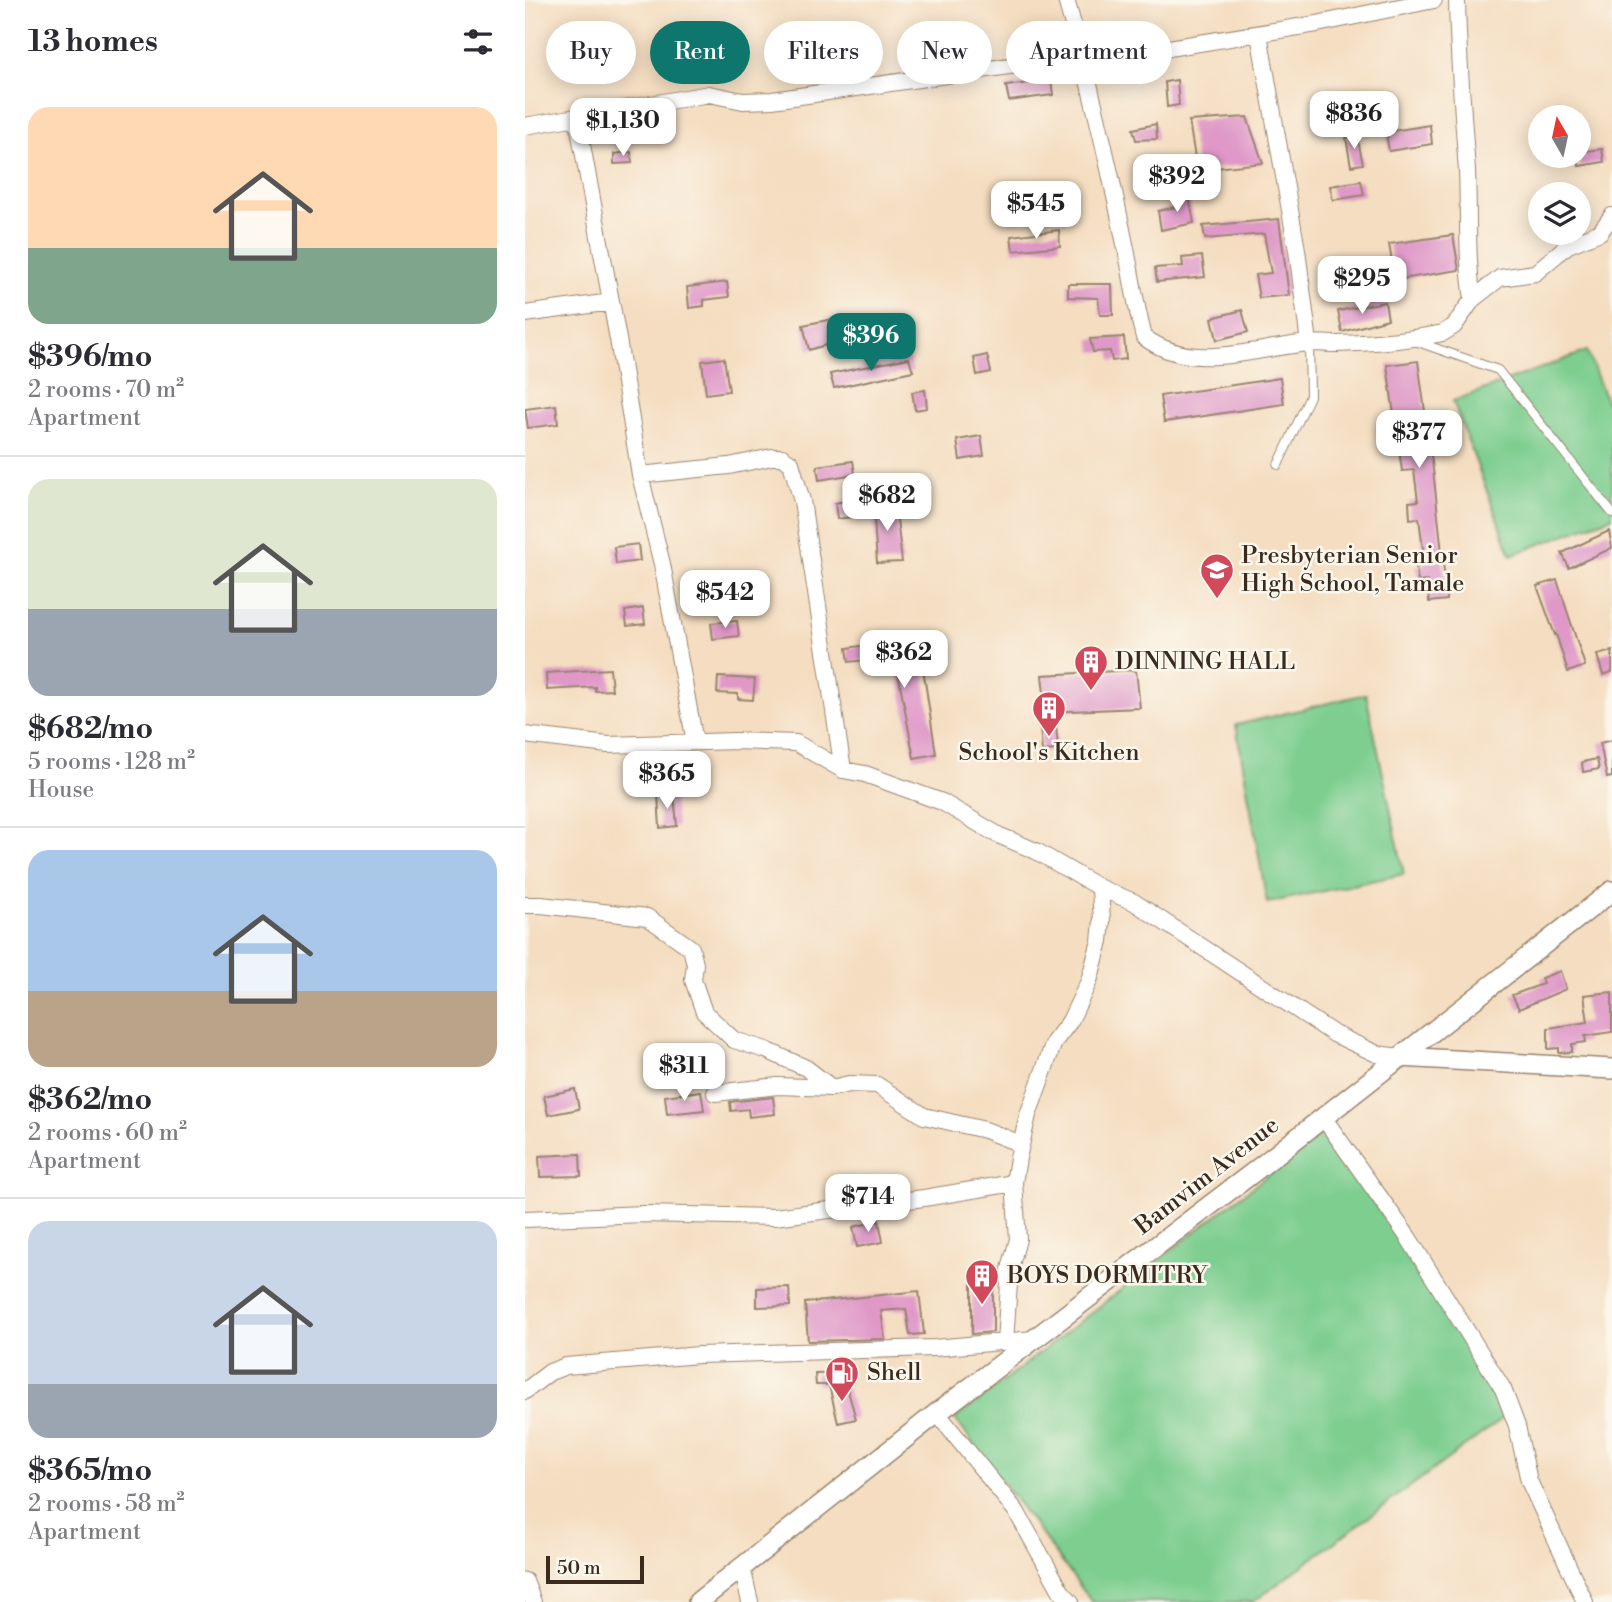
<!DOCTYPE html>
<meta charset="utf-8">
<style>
:root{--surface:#fff;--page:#f7f7f7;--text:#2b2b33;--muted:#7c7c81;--line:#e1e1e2;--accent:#0f766e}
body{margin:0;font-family:"Libre Bodoni",serif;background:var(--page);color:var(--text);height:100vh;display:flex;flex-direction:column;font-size:26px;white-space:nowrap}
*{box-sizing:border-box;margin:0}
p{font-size:23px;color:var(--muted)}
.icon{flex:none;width:38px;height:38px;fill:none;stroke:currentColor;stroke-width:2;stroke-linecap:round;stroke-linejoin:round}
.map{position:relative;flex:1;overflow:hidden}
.side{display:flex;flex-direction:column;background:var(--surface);width:525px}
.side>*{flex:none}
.top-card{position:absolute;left:21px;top:21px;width:665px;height:63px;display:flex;gap:14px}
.needle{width:46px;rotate:351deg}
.controls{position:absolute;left:1003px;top:105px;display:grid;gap:14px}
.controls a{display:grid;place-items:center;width:63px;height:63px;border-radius:50%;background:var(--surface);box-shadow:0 4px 18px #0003;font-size:35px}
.scale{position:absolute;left:21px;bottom:18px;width:98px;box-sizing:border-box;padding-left:7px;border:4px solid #3b2a1e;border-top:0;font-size:19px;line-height:24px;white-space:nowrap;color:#3b2a1e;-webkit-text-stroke:5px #fbf7ec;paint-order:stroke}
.price{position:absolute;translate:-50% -60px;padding:0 16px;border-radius:14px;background:#fff;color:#222;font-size:23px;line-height:46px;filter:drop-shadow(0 2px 4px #0008)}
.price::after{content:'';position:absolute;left:50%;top:42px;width:21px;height:16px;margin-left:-10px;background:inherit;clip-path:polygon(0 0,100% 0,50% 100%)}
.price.selected{background:var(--accent);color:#fff}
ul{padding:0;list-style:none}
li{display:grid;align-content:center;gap:14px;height:371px;padding:0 28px}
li+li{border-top:2px solid var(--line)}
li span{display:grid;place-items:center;height:217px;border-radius:21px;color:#555}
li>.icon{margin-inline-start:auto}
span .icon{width:126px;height:126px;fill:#fffc;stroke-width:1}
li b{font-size:30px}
h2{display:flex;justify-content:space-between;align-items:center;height:84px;padding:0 28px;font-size:30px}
.chip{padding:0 24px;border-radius:32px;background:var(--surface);box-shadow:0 4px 18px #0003;font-size:24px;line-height:63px}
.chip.selected{background:var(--accent);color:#fff}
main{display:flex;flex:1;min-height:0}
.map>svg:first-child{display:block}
</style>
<main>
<section class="side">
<h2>13 homes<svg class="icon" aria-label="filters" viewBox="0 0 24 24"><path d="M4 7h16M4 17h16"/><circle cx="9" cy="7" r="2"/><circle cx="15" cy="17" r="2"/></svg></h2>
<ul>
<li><span style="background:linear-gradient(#ffd9b3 65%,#7fa58c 0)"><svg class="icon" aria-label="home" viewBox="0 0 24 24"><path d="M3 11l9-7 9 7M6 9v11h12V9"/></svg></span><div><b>$396/mo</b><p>2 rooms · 70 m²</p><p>Apartment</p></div></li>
<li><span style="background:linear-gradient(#dfe7d0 60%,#9aa5b1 0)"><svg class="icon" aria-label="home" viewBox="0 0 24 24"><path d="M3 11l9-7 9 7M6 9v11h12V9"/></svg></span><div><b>$682/mo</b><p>5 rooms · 128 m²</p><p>House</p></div></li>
<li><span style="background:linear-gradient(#a9c7e8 65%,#b9a48a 0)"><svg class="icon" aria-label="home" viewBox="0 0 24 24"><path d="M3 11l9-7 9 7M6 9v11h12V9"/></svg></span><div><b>$362/mo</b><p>2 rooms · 60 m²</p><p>Apartment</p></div></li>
<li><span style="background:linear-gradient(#c9d6e8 75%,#9aa5b1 0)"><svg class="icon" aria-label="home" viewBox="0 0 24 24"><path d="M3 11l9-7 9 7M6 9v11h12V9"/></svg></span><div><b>$365/mo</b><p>2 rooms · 58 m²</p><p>Apartment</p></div></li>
</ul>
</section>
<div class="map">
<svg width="1087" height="1602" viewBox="0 0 1087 1602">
<rect width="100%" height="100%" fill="#fbf7ec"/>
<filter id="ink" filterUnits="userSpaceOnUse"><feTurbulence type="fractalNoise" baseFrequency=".0143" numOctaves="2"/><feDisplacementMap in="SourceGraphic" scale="14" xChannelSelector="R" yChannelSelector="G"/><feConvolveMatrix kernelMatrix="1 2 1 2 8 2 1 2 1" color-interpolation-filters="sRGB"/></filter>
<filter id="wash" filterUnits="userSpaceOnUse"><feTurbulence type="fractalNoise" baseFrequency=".00686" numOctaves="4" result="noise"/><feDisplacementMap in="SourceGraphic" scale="28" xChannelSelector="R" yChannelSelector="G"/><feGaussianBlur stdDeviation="1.57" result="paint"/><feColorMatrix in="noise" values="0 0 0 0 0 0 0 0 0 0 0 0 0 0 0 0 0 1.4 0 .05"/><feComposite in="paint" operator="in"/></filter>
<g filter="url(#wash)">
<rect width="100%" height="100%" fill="#f4ddc0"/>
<!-- green -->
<path fill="#7dce8f" stroke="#5c7c56" stroke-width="2" d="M1062,351L1087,416V517L986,555L928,401Z
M841,694L879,874L742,903L711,725Z
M798,1132L894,1265L981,1416L728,1602H567L430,1419Z"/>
<g id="blocks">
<!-- building -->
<path fill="#df98c8" d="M526,80L528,95L484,101L481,86Z
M652,80L654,105L642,107L640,82Z
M722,117L738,163L672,170L664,121Z
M631,124L632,139L611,140L608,129Z
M905,125L907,144L864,151L861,132Z
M832,136L838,164L826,166L821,138Z
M1077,149L1079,162L1054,166V152Z
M106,152L107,163L89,164V154Z
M836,181L839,195L808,200L805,186Z
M663,191L669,223L636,230L633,211L656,206L653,193Z
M754,219L764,295L734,298L730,275L746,273L739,234L680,239L678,226Z
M534,230L535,246L488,251L486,236Z
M928,235L934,270L870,280L864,244Z
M677,256L680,277L632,282L630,268L658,266L657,258Z
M202,282L204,297L179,300V306L164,308L162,287Z
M543,284H587L588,315H575L573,298L543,297Z
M860,302L863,319L817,332L813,311Z
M717,310L723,332L692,340L687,318Z
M308,319L314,341L284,350L278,325Z
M599,337L601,359L587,361L585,351L568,352L565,339Z
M462,355L466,372L452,375L449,358Z
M199,358L204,391L181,394L177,361Z
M384,358L388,371L309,388L305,374Z
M893,361L908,469L922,600L904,602L902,581L893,582L891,566L900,565L894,518L885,519L884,502L893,501L889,470L877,471L862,365Z
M755,378L759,404L639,422L635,396Z
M400,390L402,408L390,410L387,392Z
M31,405L33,424L3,428L0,409Z
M456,436L459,456L435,460L432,440Z
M328,461L330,474L294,480L292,466Z
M325,500L327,517L312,519L310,503Z
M370,501L377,562L352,563L348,505Z
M1084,531L1087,548L1044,568L1037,553Z
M113,544L115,561L91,564L89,547Z
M1032,580L1060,666L1043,672L1031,634L1030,635L1012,586Z
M118,608L120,624L102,626L100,611Z
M212,621L214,636L188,639L186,623Z
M355,643L357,652L395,648L411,754L389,758L373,673H369V669L342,673L340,660L324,662L322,648Z
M1087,651V672L1078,675L1072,655Z
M85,669L87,690L70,691V687L22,690L21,673Z
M611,670L615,708L521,712L517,675Z
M193,677L230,679L228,700L213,699V694L192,693Z
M531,725L533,750L517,751L515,726Z
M1087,740V777L1082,778L1075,743Z
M1072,759L1074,769L1058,772L1057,762Z
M149,794L152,826L135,828L133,795Z
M1035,971L1041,989L994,1009L987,995L1018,984L1016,978Z
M1087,992V1032L1060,1036L1061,1042L1047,1044V1052L1034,1053V1048L1023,1049V1028L1063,1022L1059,995Z
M50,1089L54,1109L23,1115L19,1096Z
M176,1091L179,1110L142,1114L140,1096Z
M248,1097L250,1114L224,1117L223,1109L206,1111L205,1102Z
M55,1154L56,1176L15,1177L14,1156Z
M354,1221L358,1242L332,1247L328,1227Z
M468,1276V1332L447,1334V1278Z
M264,1287L265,1306L232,1307V1288Z
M394,1291L399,1334L385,1335L381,1309L356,1311L360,1339L283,1341L280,1303Z
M322,1373L325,1384H321L331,1419L313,1423L304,1385H291L290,1374Z"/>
</g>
</g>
<g filter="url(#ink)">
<use href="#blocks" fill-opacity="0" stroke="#98846f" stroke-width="2"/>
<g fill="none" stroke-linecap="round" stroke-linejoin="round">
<!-- service casing -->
<g stroke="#98846f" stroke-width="10">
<path id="service" d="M890,341L973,370L1087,513
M753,465L785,396L784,343"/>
</g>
<!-- minor casing -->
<g stroke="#98846f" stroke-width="18">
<path id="minor" d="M541,0C565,81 584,165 601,249C607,278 611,308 619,337C667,374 732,347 785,343C794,343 803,344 812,344C847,343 884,340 918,333L929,326L948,299L975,278L1010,273L1043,245L1075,232L1087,216
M932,0C933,57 938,114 942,171C944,214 941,256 948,299
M734,34L772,250L784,343
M52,118L93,339L115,475L137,564L170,742
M0,126L184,94L218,101L247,100L513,62L625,51L792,24L909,0
M0,314L86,302
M115,475L204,466L247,457H257L266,463L277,501L318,770
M0,735L83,745L210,741L271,743L318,770L340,774L417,802L473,835L511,851L575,888L609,902L809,1034L852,1054L875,1057
M0,905H16L122,917L166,948L170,964L168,980L179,1012L209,1040L241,1050L281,1068L307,1088
M190,1093L253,1086L307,1088L324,1084L352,1085L399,1116L460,1130L496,1144
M798,1117L883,1237L978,1389L992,1426L1004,1481L1060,1602
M0,1219L118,1214L249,1217L399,1198L489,1183
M480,1342L485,1269L493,1239L489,1183L493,1158L503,1115L529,1042L545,1021L564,981L575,941L577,921L575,888
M0,1391L25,1372L41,1366L174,1355L409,1348L510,1339
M412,1413L491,1511L536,1591L546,1602
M217,1567L225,1602
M0,1581L8,1602"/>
</g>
<!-- tertiary casing -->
<g stroke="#98846f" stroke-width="22">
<path id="tertiary" d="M875,1057L1087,1069
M173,1602L412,1413L730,1171L1087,891"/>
</g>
<!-- service -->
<use href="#service" stroke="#fff" stroke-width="8"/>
<!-- minor -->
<use href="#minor" stroke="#fff" stroke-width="16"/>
<!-- tertiary -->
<use href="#tertiary" stroke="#fff" stroke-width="19"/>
</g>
</g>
<!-- icons -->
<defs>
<g id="school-pin" transform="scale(1.75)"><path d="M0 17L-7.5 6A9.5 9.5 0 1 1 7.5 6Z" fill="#d1495b" stroke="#fbf7ec"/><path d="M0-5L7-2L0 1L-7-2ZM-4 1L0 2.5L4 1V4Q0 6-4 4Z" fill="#fff"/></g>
<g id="building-pin" transform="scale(1.75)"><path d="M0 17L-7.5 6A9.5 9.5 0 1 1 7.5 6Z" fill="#d1495b" stroke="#fbf7ec"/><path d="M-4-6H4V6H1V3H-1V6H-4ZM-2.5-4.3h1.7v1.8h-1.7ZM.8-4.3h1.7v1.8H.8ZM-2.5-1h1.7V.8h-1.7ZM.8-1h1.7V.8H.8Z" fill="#fff"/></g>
<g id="fuel-pin" transform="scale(1.75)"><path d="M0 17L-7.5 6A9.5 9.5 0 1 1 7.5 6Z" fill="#d1495b" stroke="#fbf7ec"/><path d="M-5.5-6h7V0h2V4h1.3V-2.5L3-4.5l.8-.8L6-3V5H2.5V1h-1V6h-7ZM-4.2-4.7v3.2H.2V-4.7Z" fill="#fff"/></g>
</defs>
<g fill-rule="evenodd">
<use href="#school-pin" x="692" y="570"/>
<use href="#building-pin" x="566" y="662"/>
<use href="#building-pin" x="524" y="708"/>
<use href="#building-pin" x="457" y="1276"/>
<use href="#fuel-pin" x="317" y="1373"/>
</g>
<g text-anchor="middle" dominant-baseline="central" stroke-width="5" stroke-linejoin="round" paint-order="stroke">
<!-- poi labels -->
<g font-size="24" fill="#3b2a1e" stroke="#fbf7ec" text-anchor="start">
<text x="716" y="556">Presbyterian Senior<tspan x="716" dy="28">High School, Tamale</tspan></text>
<text x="590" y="662">DINNING HALL</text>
<text x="524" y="753" text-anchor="middle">School's Kitchen</text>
<text x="482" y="1276">BOYS DORMITRY</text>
<text x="342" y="1373">Shell</text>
</g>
<!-- street labels -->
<g font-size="24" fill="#3b2a1e" stroke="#fbf7ec">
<text transform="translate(682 1176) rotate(-38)">Bamvim Avenue</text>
</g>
</g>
</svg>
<div class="controls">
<a><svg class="needle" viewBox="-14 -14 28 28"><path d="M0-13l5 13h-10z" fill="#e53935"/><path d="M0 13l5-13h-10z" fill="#7c7c81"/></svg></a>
<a><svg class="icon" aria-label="layers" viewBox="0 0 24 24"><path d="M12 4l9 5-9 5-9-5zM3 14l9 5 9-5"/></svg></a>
</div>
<div class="scale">50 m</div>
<b class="price" style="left:829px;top:151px">$836</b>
<b class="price" style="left:98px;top:158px">$1,130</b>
<b class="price" style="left:652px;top:214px">$392</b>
<b class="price" style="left:511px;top:241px">$545</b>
<b class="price" style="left:837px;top:316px">$295</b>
<b class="price selected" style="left:346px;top:373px">$396</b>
<b class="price" style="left:894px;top:470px">$377</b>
<b class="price" style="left:362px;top:533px">$682</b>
<b class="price" style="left:200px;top:630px">$542</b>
<b class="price" style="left:379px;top:690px">$362</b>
<b class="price" style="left:142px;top:811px">$365</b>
<b class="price" style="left:159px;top:1103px">$311</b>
<b class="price" style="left:343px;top:1234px">$714</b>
<div class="top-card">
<a class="chip">Buy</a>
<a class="chip selected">Rent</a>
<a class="chip">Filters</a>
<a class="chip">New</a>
<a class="chip">Apartment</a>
</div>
</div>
</main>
